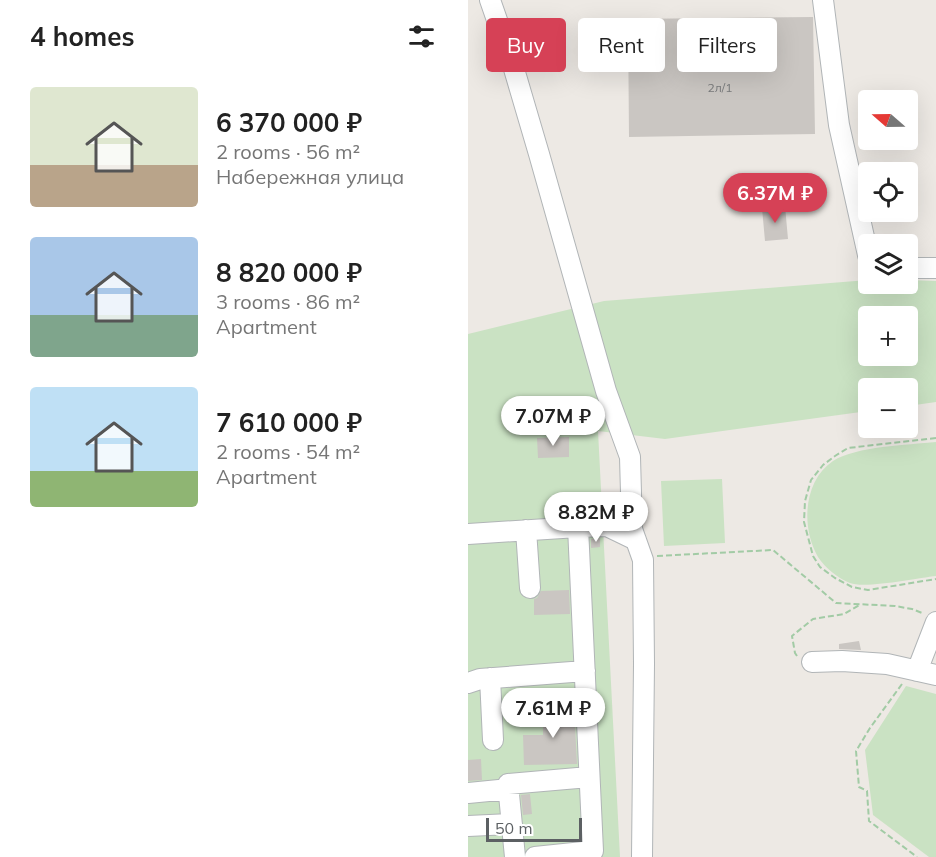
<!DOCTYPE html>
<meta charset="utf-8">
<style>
:root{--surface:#fff;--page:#f6f6f6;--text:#222;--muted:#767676;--accent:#d64156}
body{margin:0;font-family:Mulish,sans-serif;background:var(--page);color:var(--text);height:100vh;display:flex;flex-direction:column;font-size:22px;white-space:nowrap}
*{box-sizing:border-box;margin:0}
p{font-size:20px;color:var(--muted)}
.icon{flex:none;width:33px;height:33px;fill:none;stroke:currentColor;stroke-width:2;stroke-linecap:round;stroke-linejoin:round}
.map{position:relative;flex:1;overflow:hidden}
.details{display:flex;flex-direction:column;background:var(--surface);width:468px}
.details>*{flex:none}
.banner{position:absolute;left:18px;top:18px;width:360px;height:54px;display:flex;gap:12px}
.needle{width:39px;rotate:290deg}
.fabs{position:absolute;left:390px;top:90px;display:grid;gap:12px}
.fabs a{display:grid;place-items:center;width:60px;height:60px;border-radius:6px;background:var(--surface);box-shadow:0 6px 24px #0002;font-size:30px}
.scale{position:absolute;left:18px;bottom:15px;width:96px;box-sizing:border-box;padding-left:6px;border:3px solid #5c6063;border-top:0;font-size:16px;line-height:21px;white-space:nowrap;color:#5c6063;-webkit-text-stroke:4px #fff;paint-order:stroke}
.price{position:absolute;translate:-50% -51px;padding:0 14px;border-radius:21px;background:#fff;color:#222;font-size:20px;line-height:39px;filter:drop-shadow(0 2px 3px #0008)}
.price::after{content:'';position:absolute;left:50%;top:36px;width:18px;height:14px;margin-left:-9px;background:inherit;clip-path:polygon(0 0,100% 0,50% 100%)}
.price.current{background:var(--accent);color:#fff}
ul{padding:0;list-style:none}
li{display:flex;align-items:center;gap:18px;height:150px;padding:0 30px}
li span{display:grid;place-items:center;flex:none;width:168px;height:120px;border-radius:6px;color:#555}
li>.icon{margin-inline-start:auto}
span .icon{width:72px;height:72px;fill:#fffc;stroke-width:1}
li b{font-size:26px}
h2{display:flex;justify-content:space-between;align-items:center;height:72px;padding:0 30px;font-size:26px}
.tag{padding:0 21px;border-radius:6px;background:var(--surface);box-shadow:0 6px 24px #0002;font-size:21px;line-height:54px}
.tag.current{background:var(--accent);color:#fff}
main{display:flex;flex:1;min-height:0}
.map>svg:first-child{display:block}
</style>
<main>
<section class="details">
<h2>4 homes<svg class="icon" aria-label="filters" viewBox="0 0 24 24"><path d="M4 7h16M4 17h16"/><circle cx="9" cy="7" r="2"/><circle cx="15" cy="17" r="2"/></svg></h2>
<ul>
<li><span style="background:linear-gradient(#dfe7d0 65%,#b9a48a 0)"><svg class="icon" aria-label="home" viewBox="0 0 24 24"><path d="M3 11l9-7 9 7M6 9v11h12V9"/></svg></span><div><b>6 370 000 ₽</b><p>2 rooms · 56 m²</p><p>Набережная улица</p></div></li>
<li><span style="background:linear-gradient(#a9c7e8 65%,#7fa58c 0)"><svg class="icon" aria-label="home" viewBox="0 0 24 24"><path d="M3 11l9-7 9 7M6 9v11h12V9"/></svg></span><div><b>8 820 000 ₽</b><p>3 rooms · 86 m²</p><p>Apartment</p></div></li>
<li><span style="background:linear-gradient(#bfe0f5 70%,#8fb573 0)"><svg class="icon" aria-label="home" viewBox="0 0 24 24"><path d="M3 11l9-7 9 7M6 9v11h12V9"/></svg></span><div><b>7 610 000 ₽</b><p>2 rooms · 54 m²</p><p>Apartment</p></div></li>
</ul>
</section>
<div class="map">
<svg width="468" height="857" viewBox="0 0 468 857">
<rect width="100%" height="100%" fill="#ede9e4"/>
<!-- green -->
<path fill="#cae2c3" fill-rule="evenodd" d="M400,280V284H440V280L468,281V402L440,406V388H400V411L197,439L130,431L152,857H0V334L136,301ZM400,316H440V356H400Z
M468,442V576C449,578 397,589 382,583C370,578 357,568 350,557C333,528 335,481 365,461C389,446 439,445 468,442Z
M254,479L257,543L196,546L193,481Z
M438,686L468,694V857H461L405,815L397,750Z"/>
<!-- building -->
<path fill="#cac6c2" d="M345,17L347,134L161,137L160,19Z
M317,206L320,239L297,241L294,208Z
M101,437V457L70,458L69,438Z
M125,495L126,510L99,511L98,497Z
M132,538V547L123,548V539Z
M101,590L102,614L66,615V599L69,598L73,591Z
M391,641L393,650L371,649V644Z
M106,706L109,764L56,765L55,735H75V707Z
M13,759L14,780L0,781V760Z
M62,794L64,814L55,815L53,795Z"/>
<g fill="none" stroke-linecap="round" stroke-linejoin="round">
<!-- minor casing -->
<g stroke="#b1b5b7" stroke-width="22">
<path id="minor" d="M22,0L46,69L71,154L138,391L162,457L164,529L175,560L176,664L174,857
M355,0L371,125L400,255
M440,268H468
M58,530L62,588
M0,534L110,527
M344,662L374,661L419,664L468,675
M449,671L468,622
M22,678L25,740
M0,683L12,679L117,671
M0,793L41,789
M0,826L44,824
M47,857L40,784L121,777
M67,857L125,851L110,527L139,526L168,540"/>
</g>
<!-- path -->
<path stroke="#a2cba5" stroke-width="2" stroke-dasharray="6 3" stroke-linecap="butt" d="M468,438L380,448L367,456L355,465L343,480L337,501L336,522L345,556L352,567L367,578L384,587L400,590L468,579
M189,556L305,550L368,603L427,606L444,609L454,613
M329,656L327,653L324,636L345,619L376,614L393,604
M434,684L402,728L388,751L391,787L399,791L401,821L449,857"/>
<!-- minor -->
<use href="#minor" stroke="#fff" stroke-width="20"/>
</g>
<g text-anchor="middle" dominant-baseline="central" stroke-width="6" stroke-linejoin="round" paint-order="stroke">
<!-- number labels -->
<g font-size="12" fill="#787a7b">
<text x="252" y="87">2л/1</text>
</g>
</g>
</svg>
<div class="fabs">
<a><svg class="needle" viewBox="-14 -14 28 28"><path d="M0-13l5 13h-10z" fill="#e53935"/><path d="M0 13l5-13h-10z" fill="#767676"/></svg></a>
<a><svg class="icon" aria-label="locate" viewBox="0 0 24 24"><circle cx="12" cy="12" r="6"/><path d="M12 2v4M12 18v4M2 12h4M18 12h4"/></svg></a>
<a><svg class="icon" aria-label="layers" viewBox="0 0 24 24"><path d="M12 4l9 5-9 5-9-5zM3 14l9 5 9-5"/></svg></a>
<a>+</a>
<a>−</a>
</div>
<div class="scale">50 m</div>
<b class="price current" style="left:307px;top:224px">6.37M ₽</b>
<b class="price" style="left:85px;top:447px">7.07M ₽</b>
<b class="price" style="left:128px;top:543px">8.82M ₽</b>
<b class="price" style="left:85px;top:739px">7.61M ₽</b>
<div class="banner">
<a class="tag current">Buy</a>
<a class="tag">Rent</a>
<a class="tag">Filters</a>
</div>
</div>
</main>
